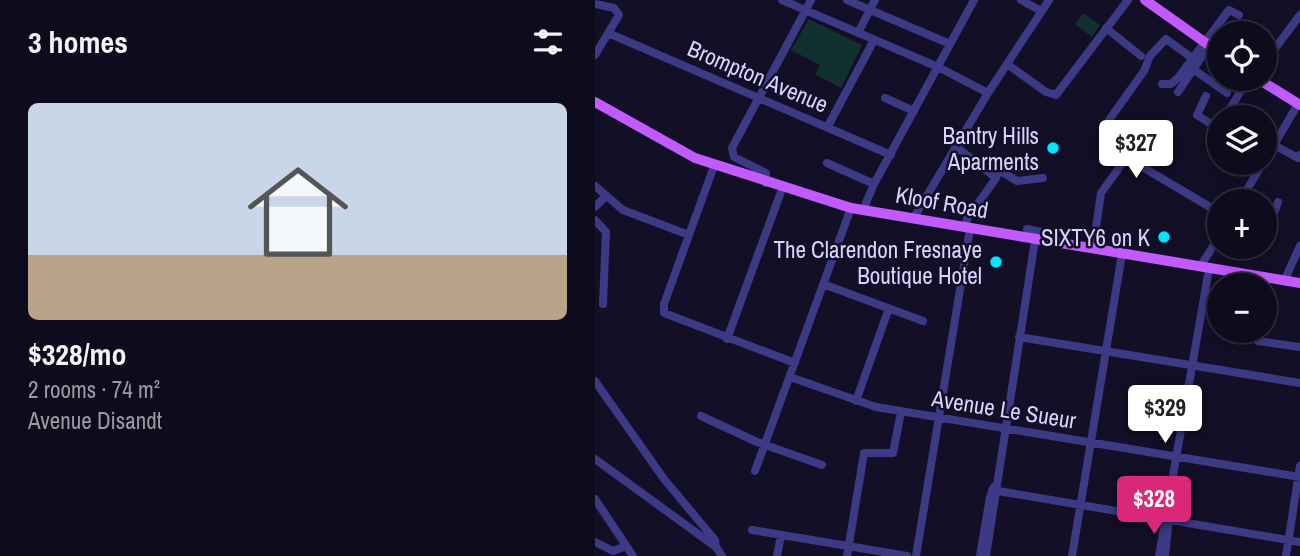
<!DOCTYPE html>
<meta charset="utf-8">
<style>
:root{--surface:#0e0b1c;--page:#171425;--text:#f1f3f6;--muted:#9b9ba3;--line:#2e2b3b;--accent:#db2777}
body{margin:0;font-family:"Archivo Narrow",sans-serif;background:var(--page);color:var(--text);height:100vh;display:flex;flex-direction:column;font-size:26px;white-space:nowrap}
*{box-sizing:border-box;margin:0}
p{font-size:23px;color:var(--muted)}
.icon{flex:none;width:38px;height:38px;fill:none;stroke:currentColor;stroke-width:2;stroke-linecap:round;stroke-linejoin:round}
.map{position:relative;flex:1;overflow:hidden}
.sheet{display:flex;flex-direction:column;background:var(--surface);width:595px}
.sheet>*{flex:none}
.controls{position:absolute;left:612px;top:21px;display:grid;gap:14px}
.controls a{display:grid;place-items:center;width:70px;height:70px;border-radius:50%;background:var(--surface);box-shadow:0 4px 18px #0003,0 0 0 2px var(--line);font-size:35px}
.price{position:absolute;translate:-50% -60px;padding:0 16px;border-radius:7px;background:#fff;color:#222;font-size:23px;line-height:46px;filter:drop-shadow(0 2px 4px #0008)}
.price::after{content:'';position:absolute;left:50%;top:42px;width:21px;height:16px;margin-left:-10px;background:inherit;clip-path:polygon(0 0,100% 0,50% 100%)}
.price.on{background:var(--accent);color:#fff}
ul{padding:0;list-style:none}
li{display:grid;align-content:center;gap:14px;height:371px;padding:0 28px}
li span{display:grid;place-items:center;height:217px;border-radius:10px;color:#555}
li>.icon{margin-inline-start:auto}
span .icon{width:126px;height:126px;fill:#fffc;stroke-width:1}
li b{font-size:30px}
h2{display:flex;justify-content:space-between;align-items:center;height:84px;padding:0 28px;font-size:30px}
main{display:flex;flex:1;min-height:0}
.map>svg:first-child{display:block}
</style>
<main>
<section class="sheet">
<h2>3 homes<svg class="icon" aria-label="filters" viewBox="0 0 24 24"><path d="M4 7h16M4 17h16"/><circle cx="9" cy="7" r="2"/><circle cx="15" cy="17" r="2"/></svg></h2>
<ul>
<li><span style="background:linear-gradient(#c9d6e8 70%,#b9a48a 0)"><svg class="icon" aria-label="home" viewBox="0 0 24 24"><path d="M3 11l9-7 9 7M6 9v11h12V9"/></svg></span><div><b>$328/mo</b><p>2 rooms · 74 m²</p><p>Avenue Disandt</p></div></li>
</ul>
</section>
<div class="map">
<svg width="705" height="556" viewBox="0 0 705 556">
<rect width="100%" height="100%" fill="#130f26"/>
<!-- green -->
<path fill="#12302f" d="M488,13L505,25L497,37L480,24Z
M214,19L267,45L246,88L220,74L225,65L196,50Z"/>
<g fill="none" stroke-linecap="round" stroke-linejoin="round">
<!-- minor -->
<path stroke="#3d3a85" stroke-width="8" d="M187,0L343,67L393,93
M252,0L355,44
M426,0L446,11
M0,4L19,8L24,15L0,55
M511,28L546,56
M13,33L296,155
M263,33L280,0
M670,62L705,15
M412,64L451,92L461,95L533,0
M598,69L632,93
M567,84H576L583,78L634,10L644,15
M583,92L614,46
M611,96L602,115L619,126H625
M290,98L319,111
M630,117L653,79
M233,126L279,40
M537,142L514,120L549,71L555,56L571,39L597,58
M679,145L703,158L705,155
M360,146L401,178L372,219L370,228
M670,160L703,104
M232,163L279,184
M119,166L69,304V313L200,363
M401,176L406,171L422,181L448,178
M171,183V173L139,157L137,148L216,0
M0,186L28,210L94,235
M645,201L668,163
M0,207L10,197
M268,210L279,184L379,0
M318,219L393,93L454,0
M0,220L11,232L8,304
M432,229L446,232L445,240
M670,239L683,202
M498,249L506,193L529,161L539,162L625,213
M605,267L625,235
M689,281L705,246
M228,284L328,321
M424,337L705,383
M132,339L187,189
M663,341L705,347
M195,377L281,407L705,477
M0,381L69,479L120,540L121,547
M261,401L294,308
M106,416L162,442L227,465
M0,459L121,547L127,556
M160,471L256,208
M397,490L705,542
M0,499L38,556
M157,530L312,556
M0,542L18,551L31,546
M182,556L186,535
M252,556L269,453H298L306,412
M321,556L375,229
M385,556L395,497L399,487
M391,556L440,240
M477,556L527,254
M564,556L614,269
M570,556L574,518
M691,556L705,466"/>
<!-- major -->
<path stroke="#c25bff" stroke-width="10" d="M550,0L625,53
M663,79L705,105
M0,102L100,158L256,208L705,283"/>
</g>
<!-- markers -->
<g fill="#00e5ff" stroke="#130f26" stroke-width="2.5">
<circle cx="458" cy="148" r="7"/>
<circle cx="569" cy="237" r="7"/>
<circle cx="401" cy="262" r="7"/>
</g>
<g text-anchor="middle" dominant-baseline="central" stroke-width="5" stroke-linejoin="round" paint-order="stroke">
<!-- street labels -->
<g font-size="23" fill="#d9d4ff" stroke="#130f26">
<text transform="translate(163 76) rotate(23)">Brompton Avenue</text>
<text transform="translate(347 202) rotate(10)">Kloof Road</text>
<text transform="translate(409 409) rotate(9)">Avenue Le Sueur</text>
</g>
<!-- poi labels -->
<g font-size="23" fill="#d9d4ff" stroke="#130f26" text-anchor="end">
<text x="444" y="135">Bantry Hills<tspan x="444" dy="26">Aparments</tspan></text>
<text x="555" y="237">SIXTY6 on K</text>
<text x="387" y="249">The Clarendon Fresnaye<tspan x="387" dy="26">Boutique Hotel</tspan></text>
</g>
</g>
</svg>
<div class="controls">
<a><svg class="icon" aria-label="locate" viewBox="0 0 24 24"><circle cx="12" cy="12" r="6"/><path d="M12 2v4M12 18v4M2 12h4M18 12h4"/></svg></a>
<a><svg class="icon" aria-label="layers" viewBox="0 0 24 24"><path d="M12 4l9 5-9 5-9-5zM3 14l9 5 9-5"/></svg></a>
<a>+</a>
<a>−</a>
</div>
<b class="price" style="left:541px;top:180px">$327</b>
<b class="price" style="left:570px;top:445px">$329</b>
<b class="price on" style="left:559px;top:536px">$328</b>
</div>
</main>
